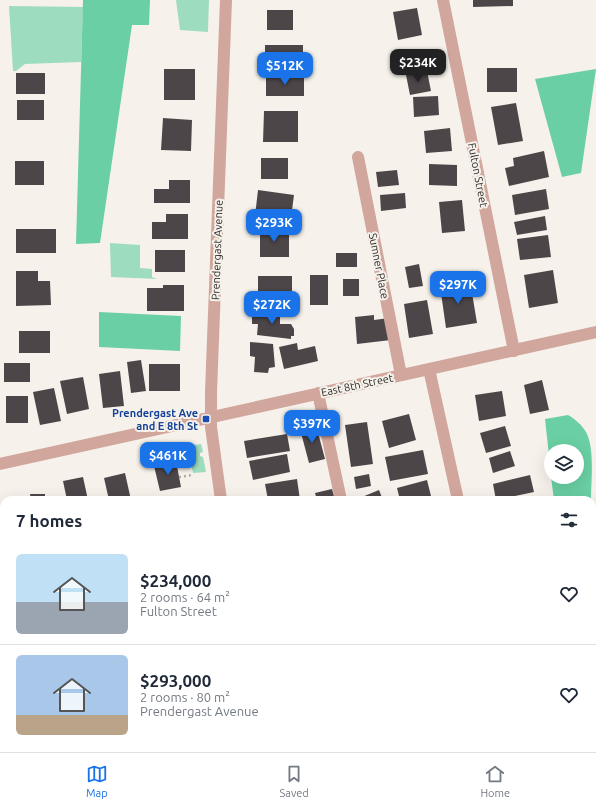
<!DOCTYPE html>
<meta charset="utf-8">
<style>
:root{--surface:#fff;--page:#f6f6f7;--text:#1f2937;--muted:#747a83;--line:#e0e1e3;--accent:#1a73e8}
body{margin:0;font-family:Ubuntu,sans-serif;background:var(--page);color:var(--text);height:100vh;display:flex;flex-direction:column;font-size:15px;white-space:nowrap}
*{box-sizing:border-box;margin:0}
p{font-size:13px;color:var(--muted)}
.icon{flex:none;width:22px;height:22px;fill:none;stroke:currentColor;stroke-width:2;stroke-linecap:round;stroke-linejoin:round}
.map{position:relative;flex:1;overflow:hidden}
.panel{position:absolute;left:0px;top:496px;width:596px;height:256px;display:flex;flex-direction:column;background:var(--surface);border-radius:12px 12px 0 0;box-shadow:0 4px 16px #0002}
.panel>*{flex:none}
.buttons{position:absolute;left:544px;top:444px;display:grid;gap:8px}
.buttons a{display:grid;place-items:center;width:40px;height:40px;border-radius:50%;background:var(--surface);box-shadow:0 4px 16px #0002;font-size:20px}
.price{position:absolute;translate:-50% -34px;padding:0 9px;border-radius:8px;background:var(--accent);color:#fff;font-size:13px;line-height:26px;filter:drop-shadow(0 1px 2px #0008)}
.price::after{content:'';position:absolute;left:50%;top:24px;width:12px;height:9px;margin-left:-6px;background:inherit;clip-path:polygon(0 0,100% 0,50% 100%)}
.price.active{background:#222;color:#fff}
ul{padding:0;list-style:none}
li{display:flex;align-items:center;gap:12px;height:100px;padding:0 16px}
li+li{border-top:1px solid var(--line)}
li span{display:grid;place-items:center;flex:none;width:112px;height:80px;border-radius:6px;color:#555}
li>.icon{margin-inline-start:auto}
span .icon{width:48px;height:48px;fill:#fffc;stroke-width:1}
li b{font-size:17px}
h2{display:flex;justify-content:space-between;align-items:center;height:48px;padding:0 16px;font-size:17px}
.menu{display:flex;justify-content:space-around;align-items:center;height:56px;border-top:1px solid var(--line);background:var(--surface);font-size:11px;color:var(--muted)}
.menu a{display:grid;justify-items:center;gap:2px}
.menu .active{color:var(--accent)}
.map>svg:first-child{display:block}
</style>
<div class="map">
<svg width="596" height="752" viewBox="0 0 596 752">
<rect width="100%" height="100%" fill="#f6f2eb"/>
<!-- green -->
<path fill="#9ddcbd" d="M176,0H209L208,32L180,30Z
M9,6L83,7L81,62L25,64L16,71H13Z
M110,243L140,245V268L152,269V277L157,279L111,277Z
M201,444L203,452L200,453V456L203,457L206,472L193,473L188,446Z"/>
<!-- forest -->
<path fill="#6ad0a4" d="M83,0H150L149,25H132L100,243L76,244Z
M596,69L581,173L562,177L535,79Z
M99,312L181,316L180,351L99,347Z
M568,415C575,419 582,425 586,432C595,448 591,482 591,500H554L551,477H577V451H551V474L545,419Z"/>
<!-- building -->
<path fill="#4d4649" d="M473,0H513V6L473,7Z
M417,8L422,35L398,40L393,12Z
M267,10H293V30H267Z
M265,45H303V64H265Z
M487,68H517V92H487Z
M164,69H195V100H164Z
M427,71L431,91L410,95L406,75Z
M16,73H45V94H16Z
M266,77H304V96H266Z
M438,96L439,115L414,117L413,97Z
M17,100H44V120H17Z
M516,103L523,141L498,145L491,107Z
M264,111H298V142H263Z
M163,118L192,120L191,151L161,150Z
M450,128L452,151L426,153L424,131Z
M544,151L549,177L509,186L505,168L514,166L513,158Z
M261,158H288V179H261Z
M15,161H44V185H15Z
M429,164L457,165V186L429,185Z
M397,170L399,185L378,187L376,172Z
M169,180H190V203H154V189H169Z
M546,189L549,209L515,215L512,195Z
M258,190L294,195L291,218L255,216Z
M405,193L406,208L381,211L380,195Z
M462,200L465,231L442,233L439,202Z
M166,214H188V239H152V222H166Z
M545,216L547,230L517,235L514,222Z
M16,229H56V253H16Z
M260,229H289V257H260Z
M548,235L551,257L520,260L517,239Z
M155,250H185V272H155Z
M336,253H357V267H336Z
M419,264L423,286L409,288L405,267Z
M553,270L558,303L529,308L524,275Z
M16,271H38V281H50L51,305L16,306Z
M310,275H328V305H310Z
M258,276H292V296H258Z
M343,279H359V296H343Z
M470,281L477,323L446,328L440,286Z
M163,285H184V311H147V288H163Z
M427,300L433,334L409,338L404,304Z
M252,311L280,312V324H291L294,329V336H291V339L257,335L258,324H252Z
M374,315V320L389,318L391,340L357,344L355,317Z
M19,331H50V353H19Z
M250,342L273,344L275,367L269,368L268,373L254,372L255,357L250,356Z
M297,343L298,350L315,346L318,361L284,369L279,347Z
M141,360L146,391L131,393L127,362Z
M4,363H30V382H4Z
M149,364H180V391H149Z
M120,371L124,406L103,408L99,374Z
M83,377L89,409L67,414L60,381Z
M542,380L549,410L530,414L524,385Z
M54,388L61,421L40,425L33,392Z
M502,391L506,416L479,421L475,395Z
M6,396H28V423H6Z
M409,414L416,440L389,448L382,421Z
M367,422L373,464L351,467L345,425Z
M316,425L325,459L309,463L300,429Z
M505,426L511,446L486,453L480,433Z
M287,434L290,451L247,458L244,441Z
M423,450L428,474L390,481L385,457Z
M510,451L515,466L493,473L489,458Z
M287,454L290,472L253,480L249,461Z
M176,461L181,487L160,491L154,466Z
M125,473L131,500H109L104,478Z
M369,474L371,486L356,489L354,477Z
M530,475L534,492L496,500L493,484Z
M83,477L88,500H67L63,481Z
M297,479L300,500H268L265,484Z
M427,480L432,500H400L397,488Z
M332,489L335,500H317L315,493Z
M379,490L383,500H363L362,497Z
M30,494H45V500H31Z
M313,748H338L339,752H314Z
M413,748H429L430,752H414Z
M458,748H488L489,752H459Z
M546,748H576L577,752H546Z"/>
<g fill="none" stroke-linecap="round" stroke-linejoin="round">
<!-- path -->
<path stroke="#afaba6" stroke-width="2.5" stroke-dasharray="2 3" stroke-linecap="butt" d="M179,477L192,475"/>
<!-- minor -->
<path stroke="#d1a69d" stroke-width="12" d="M443,0L514,351
M358,157L401,375
M429,369L458,500
M318,393L341,500
M0,464L596,332
M221,500L211,427V392L226,0
M0,576L4,597
M34,748V752
M154,748V752
M277,748L278,752
M396,748L397,752
M514,748L515,752"/>
</g>
<!-- markers -->
<rect fill="#1a4fb4" stroke="#f6f2eb" stroke-width="1.5" x="202" y="415" width="8" height="8" rx="2"/>
<g text-anchor="middle" dominant-baseline="central" stroke-width="4" stroke-linejoin="round" paint-order="stroke">
<!-- street labels -->
<g font-size="11" fill="#2e2c2a" stroke="#f6f2eb">
<text transform="translate(478 175) rotate(79)">Fulton Street</text>
<text transform="translate(217 250) rotate(-88)">Prendergast Avenue</text>
<text transform="translate(379 266) rotate(79)">Sumner Place</text>
<text transform="translate(357 385) rotate(-12)">East 8th Street</text>
</g>
<!-- transit labels -->
<g font-size="11" font-weight="bold" fill="#164399" stroke="#f6f2eb" text-anchor="end">
<text x="198" y="413">Prendergast Ave<tspan x="198" dy="13">and E 8th St</tspan></text>
</g>
</g>
</svg>
<div class="buttons">
<a><svg class="icon" aria-label="layers" viewBox="0 0 24 24"><path d="M12 4l9 5-9 5-9-5zM3 14l9 5 9-5"/></svg></a>
</div>
<b class="price active" style="left:418px;top:83px">$234K</b>
<b class="price" style="left:285px;top:86px">$512K</b>
<b class="price" style="left:274px;top:243px">$293K</b>
<b class="price" style="left:458px;top:305px">$297K</b>
<b class="price" style="left:272px;top:325px">$272K</b>
<b class="price" style="left:312px;top:444px">$397K</b>
<b class="price" style="left:168px;top:476px">$461K</b>
<section class="panel">
<h2>7 homes<svg class="icon" aria-label="filters" viewBox="0 0 24 24"><path d="M4 7h16M4 17h16"/><circle cx="9" cy="7" r="2"/><circle cx="15" cy="17" r="2"/></svg></h2>
<ul>
<li><span style="background:linear-gradient(#bfe0f5 60%,#9aa5b1 0)"><svg class="icon" aria-label="home" viewBox="0 0 24 24"><path d="M3 11l9-7 9 7M6 9v11h12V9"/></svg></span><div><b>$234,000</b><p>2 rooms · 64 m²</p><p>Fulton Street</p></div><svg class="icon" aria-label="heart" viewBox="0 0 24 24"><path d="M12 20l-8-8c-3-5 5-10 8-4 3-6 11-1 8 4z"/></svg></li>
<li><span style="background:linear-gradient(#a9c7e8 75%,#b9a48a 0)"><svg class="icon" aria-label="home" viewBox="0 0 24 24"><path d="M3 11l9-7 9 7M6 9v11h12V9"/></svg></span><div><b>$293,000</b><p>2 rooms · 80 m²</p><p>Prendergast Avenue</p></div><svg class="icon" aria-label="heart" viewBox="0 0 24 24"><path d="M12 20l-8-8c-3-5 5-10 8-4 3-6 11-1 8 4z"/></svg></li>
</ul>
</section>
</div>
<nav class="menu">
<a class="active"><svg class="icon" aria-label="map" viewBox="0 0 24 24"><path d="M3 6l6-2 6 2 6-2v14l-6 2-6-2-6 2zM9 4v14M15 6v14"/></svg>Map</a>
<a><svg class="icon" aria-label="saved" viewBox="0 0 24 24"><path d="M7 4h10v16l-5-4-5 4z"/></svg>Saved</a>
<a><svg class="icon" aria-label="home" viewBox="0 0 24 24"><path d="M3 11l9-7 9 7M6 9v11h12V9"/></svg>Home</a>
</nav>
